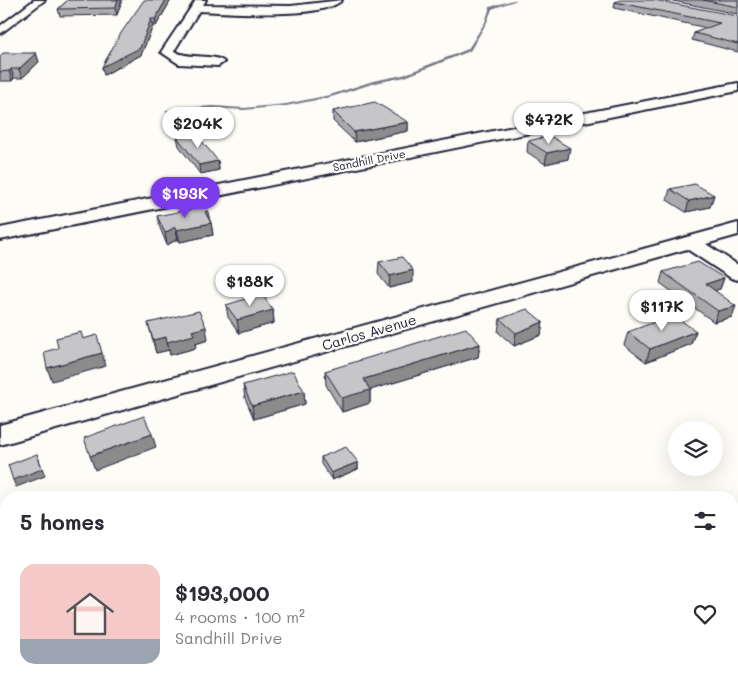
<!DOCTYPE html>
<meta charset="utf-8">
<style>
:root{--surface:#fff;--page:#f7f7f7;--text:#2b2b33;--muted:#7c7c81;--line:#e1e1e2;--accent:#7c3aed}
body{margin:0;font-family:Mali,sans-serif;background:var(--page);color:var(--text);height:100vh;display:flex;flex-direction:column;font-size:19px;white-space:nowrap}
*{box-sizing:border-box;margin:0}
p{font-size:16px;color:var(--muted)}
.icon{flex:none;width:28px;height:28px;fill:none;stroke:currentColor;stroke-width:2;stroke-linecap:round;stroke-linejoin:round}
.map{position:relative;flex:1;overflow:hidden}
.details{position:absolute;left:0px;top:491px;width:739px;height:196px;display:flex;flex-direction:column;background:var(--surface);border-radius:20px 20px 0 0;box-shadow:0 5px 20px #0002}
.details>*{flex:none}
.fabs{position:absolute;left:668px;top:421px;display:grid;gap:10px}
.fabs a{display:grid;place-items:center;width:55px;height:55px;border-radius:50%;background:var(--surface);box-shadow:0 5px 20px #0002;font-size:25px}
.price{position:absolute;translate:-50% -42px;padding:0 11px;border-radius:18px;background:#fff;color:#222;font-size:16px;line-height:32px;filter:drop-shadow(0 1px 2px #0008)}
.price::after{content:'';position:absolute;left:50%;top:30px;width:15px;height:11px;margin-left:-8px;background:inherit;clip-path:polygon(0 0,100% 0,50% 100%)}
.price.on{background:var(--accent);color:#fff}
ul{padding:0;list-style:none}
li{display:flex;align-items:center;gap:15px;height:125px;padding:0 20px}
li+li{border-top:1px solid var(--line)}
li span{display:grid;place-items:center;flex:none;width:140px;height:100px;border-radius:15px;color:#555}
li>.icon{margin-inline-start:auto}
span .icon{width:60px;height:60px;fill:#fffc;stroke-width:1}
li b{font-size:21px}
h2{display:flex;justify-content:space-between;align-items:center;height:60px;padding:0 20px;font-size:21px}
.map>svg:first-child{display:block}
</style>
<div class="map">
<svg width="738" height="687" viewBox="0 0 738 687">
<rect width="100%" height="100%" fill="#fdfcf7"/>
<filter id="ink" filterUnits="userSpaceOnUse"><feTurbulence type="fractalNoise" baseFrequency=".02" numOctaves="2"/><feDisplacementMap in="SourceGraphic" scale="10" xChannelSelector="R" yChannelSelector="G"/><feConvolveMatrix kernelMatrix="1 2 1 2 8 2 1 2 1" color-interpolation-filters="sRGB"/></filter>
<g filter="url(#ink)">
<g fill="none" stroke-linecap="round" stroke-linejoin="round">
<!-- stream -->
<path fill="#787885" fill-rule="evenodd" d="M513,0H517L492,9L487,22L470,51L405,77L375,83L331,97L286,106L244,110L212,108L167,112L165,111L167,110L212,106L244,108L286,104L330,95L373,81L403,75L468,49L485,22L490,7Z"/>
<!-- minor casing -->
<g stroke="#22223b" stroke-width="4">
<path id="minor" d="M34,0H45L0,34V26Z
M196,0H206L203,5L291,6L342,0C322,20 228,12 199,11L174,51C188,60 215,53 224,62L218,66L179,64L161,52Z
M738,83V91L0,240V228Z
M738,223V235L706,244L738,265V280L731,278L687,249L0,445V425Z
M14,681H64L61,687H11Z
M98,681H137L140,687H101Z
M436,681H477L480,687H439Z"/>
</g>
<!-- minor -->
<use href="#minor" fill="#fdfcf7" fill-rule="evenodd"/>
</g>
<!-- wall -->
<path fill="#aaaaac" stroke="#22223b" d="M68,0H122L117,15L60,16L58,9Z
M171,0L156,26H153L141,55L104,75L102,67Z
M668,0H738V14Z
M615,2L738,16V52L692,40L694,33L707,28L614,8Z
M36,53L39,62L22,78H14L12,81H0V56Z
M333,111L408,122V131L355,142L333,121Z
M177,137L218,161L219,170L200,174L179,146Z
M528,141L568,159L545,164L527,152Z
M670,189L714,195L710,207L686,212L667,200Z
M157,216L210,220L211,223L213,235L180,242L178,239L167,245L160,228Z
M379,262L413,282L389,288L378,274Z
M663,272L724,278L720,289L715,290L732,317L714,322L660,283Z
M226,305L273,310L274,323L239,333L228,317Z
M500,319L543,322L541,335L514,346L498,332Z
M148,323L208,340L195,344L196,348L170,355L169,350L156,353Z
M696,331L691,344L646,362L624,345L628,332Z
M480,344L478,357L370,390V403L342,412L326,385L325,371Z
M243,385L304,391L305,404L254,419L245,398Z
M321,457L358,462V469L332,480L321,464Z"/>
<!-- shaded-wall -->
<path fill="#8b8b8c" stroke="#22223b" d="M118,0H122L117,15L115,8Z
M166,0H171L156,26L155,19Z
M151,19L153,26L141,55L104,75L102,67Z
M36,53L39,62L22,78L19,69Z
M11,69L14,78L12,81L9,71Z
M408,122V131L355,142L354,132Z
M570,148L568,159L545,164L547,153Z
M218,161L219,170L200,174L199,165Z
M714,195L710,207L686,212L689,201Z
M208,211L210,222L205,212Z
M211,223L213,235L180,242L177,230Z
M175,227L178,239L167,245L165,233Z
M413,270V282L389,288L390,276Z
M724,278L720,289L702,295L706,284Z
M736,306L732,317L714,322L718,311Z
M273,310L274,323L239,333L237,320Z
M543,322L541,335L514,346L516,333Z
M206,327L208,340L195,344L196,348L170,355L167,342L192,331Z
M696,331L691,344L646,362L650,349Z
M166,337L169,350L156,353L153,340Z
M480,344L478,357L370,390V403L342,412V398L364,379Z
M102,353L106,366L52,381L47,368Z
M304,391L305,404L254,419L252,406Z
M152,434L156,447L95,470L90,456Z
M37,454L45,476L16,487L13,480Z
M358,462V469L332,480L331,473Z"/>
<!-- building -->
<path fill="#c6c6c8" stroke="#22223b" d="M68,0H118L115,8L58,9Z
M144,0H166L155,19H151L140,48L102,67L119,36Z
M620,0H654L738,16V44L694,33L720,23L615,2Z
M703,0H738V7Z
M3,53H36L19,69H11L9,71L0,72V56Z
M375,102L408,122L354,132L333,111Z
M196,134L218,161L199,165L177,137Z
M550,136L570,148L547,153L528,141Z
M695,184L714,195L689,201L670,189Z
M207,206L208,211L205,212L211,223L177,230L175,227L165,233L157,216Z
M402,257L413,270L390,276L379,262Z
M698,262L724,278L706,284L736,306L718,311L663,272Z
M262,294L273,310L237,320L226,305Z
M527,309L543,322L516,333L500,319Z
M199,311L206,327L192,331L194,335L167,342L166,337L153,340L148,323Z
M673,315L696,331L650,349L628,332Z
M466,328L480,344L364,379L370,390L342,398L325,371Z
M81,332L83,339L97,335L102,353L47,368L44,352L58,348L56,338Z
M293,371L304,391L252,406L243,385Z
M144,416L152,434L90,456L84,438Z
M346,447L358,462L331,473L321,457Z
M37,454L42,469L13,480L8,465Z
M264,681H282L287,687H257Z"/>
</g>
<g text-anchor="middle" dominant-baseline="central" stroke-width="4.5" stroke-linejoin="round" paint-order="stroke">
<!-- far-street labels -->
<g font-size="11" fill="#22223b" stroke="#fdfcf7">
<text transform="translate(369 160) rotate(-11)">Sandhill Drive</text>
</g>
<!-- street labels -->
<g font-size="14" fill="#22223b" stroke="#fdfcf7">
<text transform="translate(369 332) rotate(-16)">Carlos Avenue</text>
</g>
</g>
</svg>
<div class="fabs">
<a><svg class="icon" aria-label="layers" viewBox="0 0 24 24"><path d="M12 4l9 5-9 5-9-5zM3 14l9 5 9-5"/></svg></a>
</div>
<b class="price" style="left:549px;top:145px">$472K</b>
<b class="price" style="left:198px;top:149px">$204K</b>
<b class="price on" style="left:185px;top:219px">$193K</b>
<b class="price" style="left:250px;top:307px">$188K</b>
<b class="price" style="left:662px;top:332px">$117K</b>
<section class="details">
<h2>5 homes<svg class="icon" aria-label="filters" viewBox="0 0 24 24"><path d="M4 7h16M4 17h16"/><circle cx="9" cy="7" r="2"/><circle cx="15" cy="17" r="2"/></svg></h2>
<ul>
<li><span style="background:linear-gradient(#f6c9c9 75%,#9aa5b1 0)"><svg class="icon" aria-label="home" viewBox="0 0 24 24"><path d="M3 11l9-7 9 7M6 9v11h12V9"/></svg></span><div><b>$193,000</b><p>4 rooms · 100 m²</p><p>Sandhill Drive</p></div><svg class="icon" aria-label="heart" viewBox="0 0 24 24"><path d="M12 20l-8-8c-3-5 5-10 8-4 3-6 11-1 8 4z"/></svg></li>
</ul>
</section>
</div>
